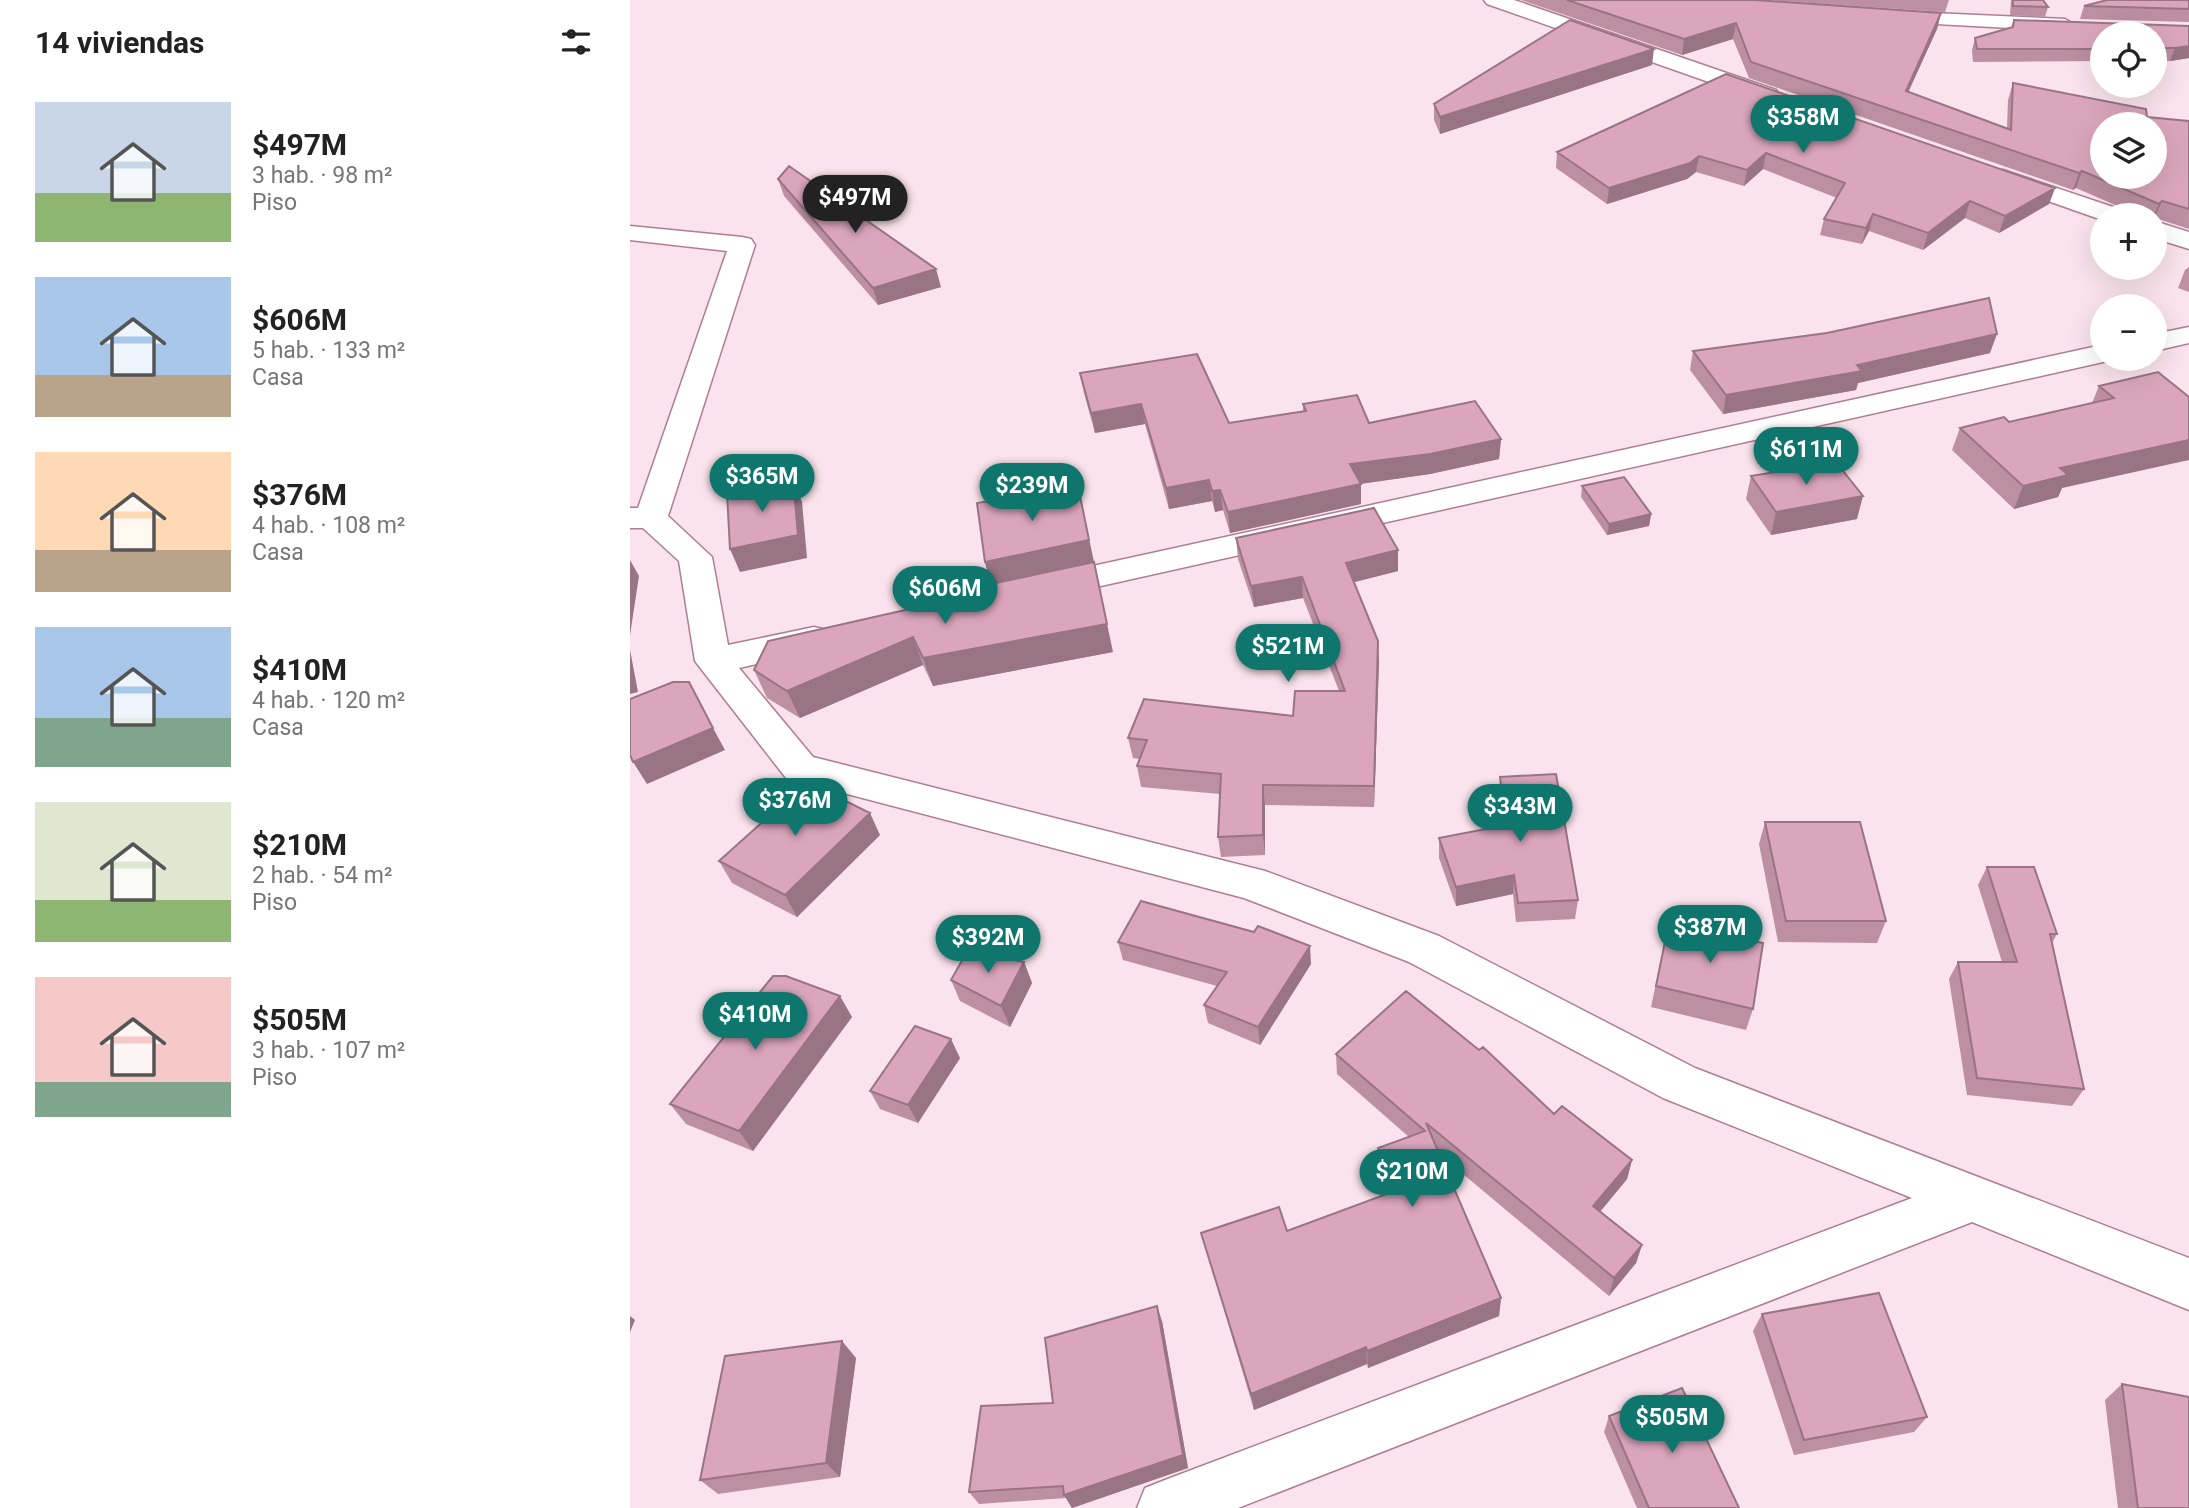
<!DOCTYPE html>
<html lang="es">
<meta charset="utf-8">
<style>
:root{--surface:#fff;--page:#f6f6f6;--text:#222;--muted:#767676;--accent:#0f766e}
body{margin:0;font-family:Roboto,sans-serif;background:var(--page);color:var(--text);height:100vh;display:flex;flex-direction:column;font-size:26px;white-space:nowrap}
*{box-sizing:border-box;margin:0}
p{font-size:23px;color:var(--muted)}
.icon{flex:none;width:38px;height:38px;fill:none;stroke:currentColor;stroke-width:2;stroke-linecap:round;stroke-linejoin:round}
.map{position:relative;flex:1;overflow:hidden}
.side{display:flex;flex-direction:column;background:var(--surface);width:630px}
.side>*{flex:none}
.buttons{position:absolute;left:1460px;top:21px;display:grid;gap:14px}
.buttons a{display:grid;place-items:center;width:77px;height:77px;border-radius:50%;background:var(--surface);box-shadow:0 7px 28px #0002;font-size:35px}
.price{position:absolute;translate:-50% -60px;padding:0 16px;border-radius:24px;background:var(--accent);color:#fff;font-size:23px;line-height:46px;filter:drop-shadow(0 2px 4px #0008)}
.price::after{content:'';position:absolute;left:50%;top:42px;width:21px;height:16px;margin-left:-10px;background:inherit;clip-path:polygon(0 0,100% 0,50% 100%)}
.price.active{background:#222;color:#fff}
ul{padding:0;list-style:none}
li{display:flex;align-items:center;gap:21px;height:175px;padding:0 35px}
li span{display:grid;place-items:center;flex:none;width:196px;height:140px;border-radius:0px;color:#555}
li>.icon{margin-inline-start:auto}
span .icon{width:84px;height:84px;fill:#fffc;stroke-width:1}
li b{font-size:30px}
h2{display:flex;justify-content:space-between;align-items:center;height:84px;padding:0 35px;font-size:30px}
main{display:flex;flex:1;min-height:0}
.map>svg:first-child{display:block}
</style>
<main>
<section class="side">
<h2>14 viviendas<svg class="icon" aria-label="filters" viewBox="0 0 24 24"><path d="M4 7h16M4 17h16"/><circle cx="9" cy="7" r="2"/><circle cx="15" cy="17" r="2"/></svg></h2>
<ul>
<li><span style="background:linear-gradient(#c9d6e8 65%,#8fb573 0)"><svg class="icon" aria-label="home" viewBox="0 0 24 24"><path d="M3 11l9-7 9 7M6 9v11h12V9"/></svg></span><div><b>$497M</b><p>3 hab. · 98 m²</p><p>Piso</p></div></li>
<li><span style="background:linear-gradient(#a9c7e8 70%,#b9a48a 0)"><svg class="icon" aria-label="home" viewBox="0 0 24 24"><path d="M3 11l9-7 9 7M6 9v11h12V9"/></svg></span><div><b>$606M</b><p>5 hab. · 133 m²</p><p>Casa</p></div></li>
<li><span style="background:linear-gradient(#ffd9b3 70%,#b9a48a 0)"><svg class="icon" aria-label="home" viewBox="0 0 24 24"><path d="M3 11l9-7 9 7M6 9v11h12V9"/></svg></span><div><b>$376M</b><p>4 hab. · 108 m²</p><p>Casa</p></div></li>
<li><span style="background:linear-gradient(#a9c7e8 65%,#7fa58c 0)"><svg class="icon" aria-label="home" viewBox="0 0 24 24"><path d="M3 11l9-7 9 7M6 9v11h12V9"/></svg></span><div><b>$410M</b><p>4 hab. · 120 m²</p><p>Casa</p></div></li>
<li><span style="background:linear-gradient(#dfe7d0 70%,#8fb573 0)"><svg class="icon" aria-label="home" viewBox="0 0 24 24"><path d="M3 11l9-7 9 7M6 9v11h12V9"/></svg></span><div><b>$210M</b><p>2 hab. · 54 m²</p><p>Piso</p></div></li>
<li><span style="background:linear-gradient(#f6c9c9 75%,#7fa58c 0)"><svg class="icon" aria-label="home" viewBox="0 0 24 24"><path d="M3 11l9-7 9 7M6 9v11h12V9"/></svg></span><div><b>$505M</b><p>3 hab. · 107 m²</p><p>Piso</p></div></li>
</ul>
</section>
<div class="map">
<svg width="1559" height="1508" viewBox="0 0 1559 1508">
<rect width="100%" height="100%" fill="#fae3ec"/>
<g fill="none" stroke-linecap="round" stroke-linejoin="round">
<!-- street casing -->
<g stroke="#b07d93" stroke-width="3">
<path id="street" d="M854,0H884L1146,90L1149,95L1146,100H1130L857,4Z
M1257,11L1435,19L1445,25L1435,31L1250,21L1247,17L1250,13Z
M1373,170L1492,210L1496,215H1472V220L1364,182L1361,177L1364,172Z
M1524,221L1559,232V249L1524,238Z
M0,226L112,237L121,239L125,245L38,516L82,557L98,645L184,627L197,630L202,639L197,648L109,668L183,757L635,871L809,936L1065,1068L1559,1258V1310L1342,1222L608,1508H507L515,1488L535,1480L1282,1198L1033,1098L779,962L614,898L156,778L65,661L49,561L13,528H0V508H8L97,251L0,240Z
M1559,327V343L1524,351V334Z
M1472,345V359L1482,360L417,598L405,595L400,587L405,579L417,576Z"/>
</g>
<!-- street -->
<use href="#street" fill="#fff" fill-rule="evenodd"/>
</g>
<!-- wall -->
<path fill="#bc8fa3" d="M891,0H1125L1311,13L1307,29L1278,92L1377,128L1378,100L1383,83L1517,117L1559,121V229L1525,218L1524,215H1508L1446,188L1443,190L1119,78L1103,39L1052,55Z
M1136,0H1319L1315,12Z
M1381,0H1413L1418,7L1415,17L1380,15Z
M1559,0V22L1450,19L1454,6Z
M1384,20L1559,26V58L1540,61H1524V33H1472V61L1343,62L1342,50L1345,38L1381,27Z
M1022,65L810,134L804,120V104Z
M1096,74L1425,188L1419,204L1369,233L1335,218L1293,250L1239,231L1232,244L1190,235L1194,219L1207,198L1133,169L1114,186L1066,172L1057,179L977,204L926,168L927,152Z
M148,179L311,287L248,305L154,196Z
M1559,267V292L1548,288L1555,270Z
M1063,351L1360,353L1228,383L1226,390L1093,414L1060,370Z
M1528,372L1432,488L1428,497L1384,509L1322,450L1330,428L1379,422L1462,403L1469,386Z
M450,373L599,423L673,411V404L739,423L871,439L869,459L800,474L731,484V504L600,533L593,510L585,512L582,501L539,509L515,424L465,433L454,393Z
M1121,476L1227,519L1141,535L1116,499Z
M952,486L1021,514L1019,526L977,535L951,497Z
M606,538L768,571L724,582L749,661L744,807L635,805V855L591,857L588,837L590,794L511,787L507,766L509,759L503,758L498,738L663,716L709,691L673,598L624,607L608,559Z
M355,562L483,652L303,686L293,665L170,718L137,698L124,670L317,606L359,599L361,584Z
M870,777L948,900L945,919L886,922L883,894L826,906L809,858V838L873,826L869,797Z
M1135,822L1256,921L1247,943L1148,942L1129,844Z
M250,835L167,917L102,883L89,861Z
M1357,867L1427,934L1422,943L1454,1089L1442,1106L1337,1095L1319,979L1328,962H1372L1348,885Z
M1039,922L1123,1009L1116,1030L1021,1007Z
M488,942L681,964L630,1045L578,1023L574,1005L587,986L493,960Z
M394,962L402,983L380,1027L330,1001L321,980Z
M222,1017L123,1151L56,1124L40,1104Z
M706,1054L924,1114L1002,1160L997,1179L970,1212L1012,1245L1006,1263L979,1296L809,1154L871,1298L869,1316L738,1368L737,1364L624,1410L571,1233L657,1231L759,1193L749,1168L748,1148L779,1137L707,1074Z
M330,1058L288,1123L250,1109L240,1091Z
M1132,1314L1297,1417L1284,1432L1164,1455L1123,1331Z
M532,1321L558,1468L442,1508L436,1498L349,1504L339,1492L423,1403Z
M226,1358L210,1477L88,1494L70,1480Z
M1492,1384L1559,1508H1488L1475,1400Z
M979,1416L1109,1508H1007L974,1432Z"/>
<!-- shaded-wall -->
<path fill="#997484" d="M1311,13L1307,29L1271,108L1276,91Z
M1106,23L1103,39L1052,55L1054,39Z
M1559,46V58L1540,61L1545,48Z
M1024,49L1022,65L810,134V117Z
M1136,153L1133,169L1114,186L1117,170Z
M1069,156L1066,172L1057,179L977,204L979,188Z
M1452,171L1446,188L1443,190L1449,173Z
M1425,188L1419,204L1369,233L1375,216Z
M1340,201L1335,218L1293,250L1298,233Z
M1532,201L1524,219V215L1529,204Z
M1243,214L1239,231L1232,244L1236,228Z
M306,269L311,287L248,305L243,288Z
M1367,334L1360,353L1228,383L1226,390L1093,414L1096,395Z
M511,404L515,424L465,433L461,413Z
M871,439L869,459L800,474L721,485L720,464Z
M1559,440V460L1432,488L1428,497L1384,509L1393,486L1430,468Z
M163,480L172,502L177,558L110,572L100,549Z
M579,480L582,501L539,509L536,488Z
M731,484V504L600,533L598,512Z
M448,486L464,562L361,585L355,562Z
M590,490L593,510L585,512L582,491Z
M1233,496L1227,519L1141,535L1146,512Z
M1021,514L1019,526L977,535L979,524Z
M768,550V571L717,584L716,563Z
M0,560L9,576L0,635Z
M464,562L483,652L303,686L293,658Z
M672,577L673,598L624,607L621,586Z
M283,637L293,665L170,718L157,691Z
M748,641L749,661L744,807V786Z
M0,650L8,692L0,694Z
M83,728L95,750L17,784L3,762Z
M633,785L635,805V855L633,835Z
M240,813L250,835L167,917L155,895Z
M884,875L883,894L826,906V887Z
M680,946L681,964L630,1045L628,1027Z
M394,962L402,983L380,1027L371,1006Z
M210,996L222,1017L123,1151L109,1131Z
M321,1039L330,1058L288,1123L278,1105Z
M1002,1160L997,1179L959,1225L963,1206Z
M1012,1245L1006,1263L979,1296L984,1278Z
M871,1298L869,1316L738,1368L737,1351Z
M527,1306L532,1321L558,1468L442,1508L434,1495Z
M0,1316L5,1320L0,1332Z
M212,1341L226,1358L210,1477L196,1463Z
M736,1347L737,1364L624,1410L621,1394Z"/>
<!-- building -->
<path fill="#dba6bd" stroke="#997484" stroke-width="2" fill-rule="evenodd" d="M937,0H1125L1311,13L1276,91L1381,130L1383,83L1516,109L1517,117L1559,121V209L1532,201L1529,204L1452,171L1449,173L1121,62L1106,23L1054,39ZM1472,124H1524V177H1472Z
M1383,0H1413L1418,7L1383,6Z
M1477,0H1559V9L1454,6Z
M940,20L1024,49L810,117L804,104Z
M1384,20L1559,26V46L1545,48H1524V33H1472V49H1347L1345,38L1383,27Z
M1096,74L1425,188L1375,216L1340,201L1298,233L1243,214L1236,228L1194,219L1215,183L1136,153L1117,170L1069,156L1060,163L979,188L927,152Z
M159,166L306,269L243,288L148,179Z
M1359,298L1367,334L1227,365L1232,371L1096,395L1063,351L1197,333Z
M567,354L599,423L676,411L673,404L727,395L739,423L845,401L871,439L800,454L720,464L731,484L598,512L590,490L582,491L579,480L536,488L511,404L461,413L450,373Z
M1528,372L1559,397V440L1430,468L1438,475L1393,486L1330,428L1374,417L1379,422L1484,398L1469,386Z
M1206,462L1233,496L1146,512L1121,476Z
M994,477L1021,514L979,524L952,486Z
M163,480L168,535L100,549L97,493Z
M448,486L459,540L355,562L347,503Z
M744,508L768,550L716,563L748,641L744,786L633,785V835L588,837L591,774L507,766L517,740L498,738L514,699L663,716L665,691H715L672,577L621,586L606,538Z
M464,562L477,624L293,658L283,637L157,691L124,670L138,641L315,601L317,606L359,599L357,585Z
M43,682H59L83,728L3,762L0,755V699Z
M926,774L948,900L888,903L884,875L826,887L809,838L877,825L870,777Z
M177,782L240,813L155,895L89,861Z
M1135,822H1230L1256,921H1156Z
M1357,867H1404L1427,934H1420L1454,1089L1347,1078L1328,962H1387Z
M511,901L624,932L628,926L680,946L628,1027L574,1005L597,972L488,942Z
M1039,922L1133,943L1123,1009L1026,986Z
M338,950L394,962L371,1006L321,980Z
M143,976H156L210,996L109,1131L40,1104Z
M776,991L849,1050L853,1047L924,1114L932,1106L1002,1160L963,1206L1012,1245L984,1278L796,1123L871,1298L737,1351L736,1347L621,1394L571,1233L649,1207L657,1231L765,1191L748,1148L795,1131L706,1054Z
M285,1026L321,1039L278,1105L240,1091Z
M1249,1293L1297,1417L1174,1440L1132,1314Z
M527,1306L553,1455L434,1495L433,1486L339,1492L351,1406L423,1403L415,1338Z
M212,1341L196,1463L70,1480L95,1356Z
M1492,1384L1559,1397V1508H1508Z
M1052,1388L1109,1508H1019L979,1416Z"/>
</svg>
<div class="buttons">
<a><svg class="icon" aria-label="locate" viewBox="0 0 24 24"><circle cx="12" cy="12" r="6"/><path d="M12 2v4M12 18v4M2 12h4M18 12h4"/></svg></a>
<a><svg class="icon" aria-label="layers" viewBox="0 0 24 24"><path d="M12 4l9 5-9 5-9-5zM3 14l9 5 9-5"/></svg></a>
<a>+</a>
<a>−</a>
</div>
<b class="price" style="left:1173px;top:155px">$358M</b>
<b class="price active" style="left:225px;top:235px">$497M</b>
<b class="price" style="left:1176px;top:487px">$611M</b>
<b class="price" style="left:132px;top:514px">$365M</b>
<b class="price" style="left:402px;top:523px">$239M</b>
<b class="price" style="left:315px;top:626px">$606M</b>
<b class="price" style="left:658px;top:684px">$521M</b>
<b class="price" style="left:165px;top:838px">$376M</b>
<b class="price" style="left:890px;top:844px">$343M</b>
<b class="price" style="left:1080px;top:965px">$387M</b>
<b class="price" style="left:358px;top:975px">$392M</b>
<b class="price" style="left:125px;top:1052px">$410M</b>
<b class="price" style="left:782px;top:1209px">$210M</b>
<b class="price" style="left:1042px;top:1455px">$505M</b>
</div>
</main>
